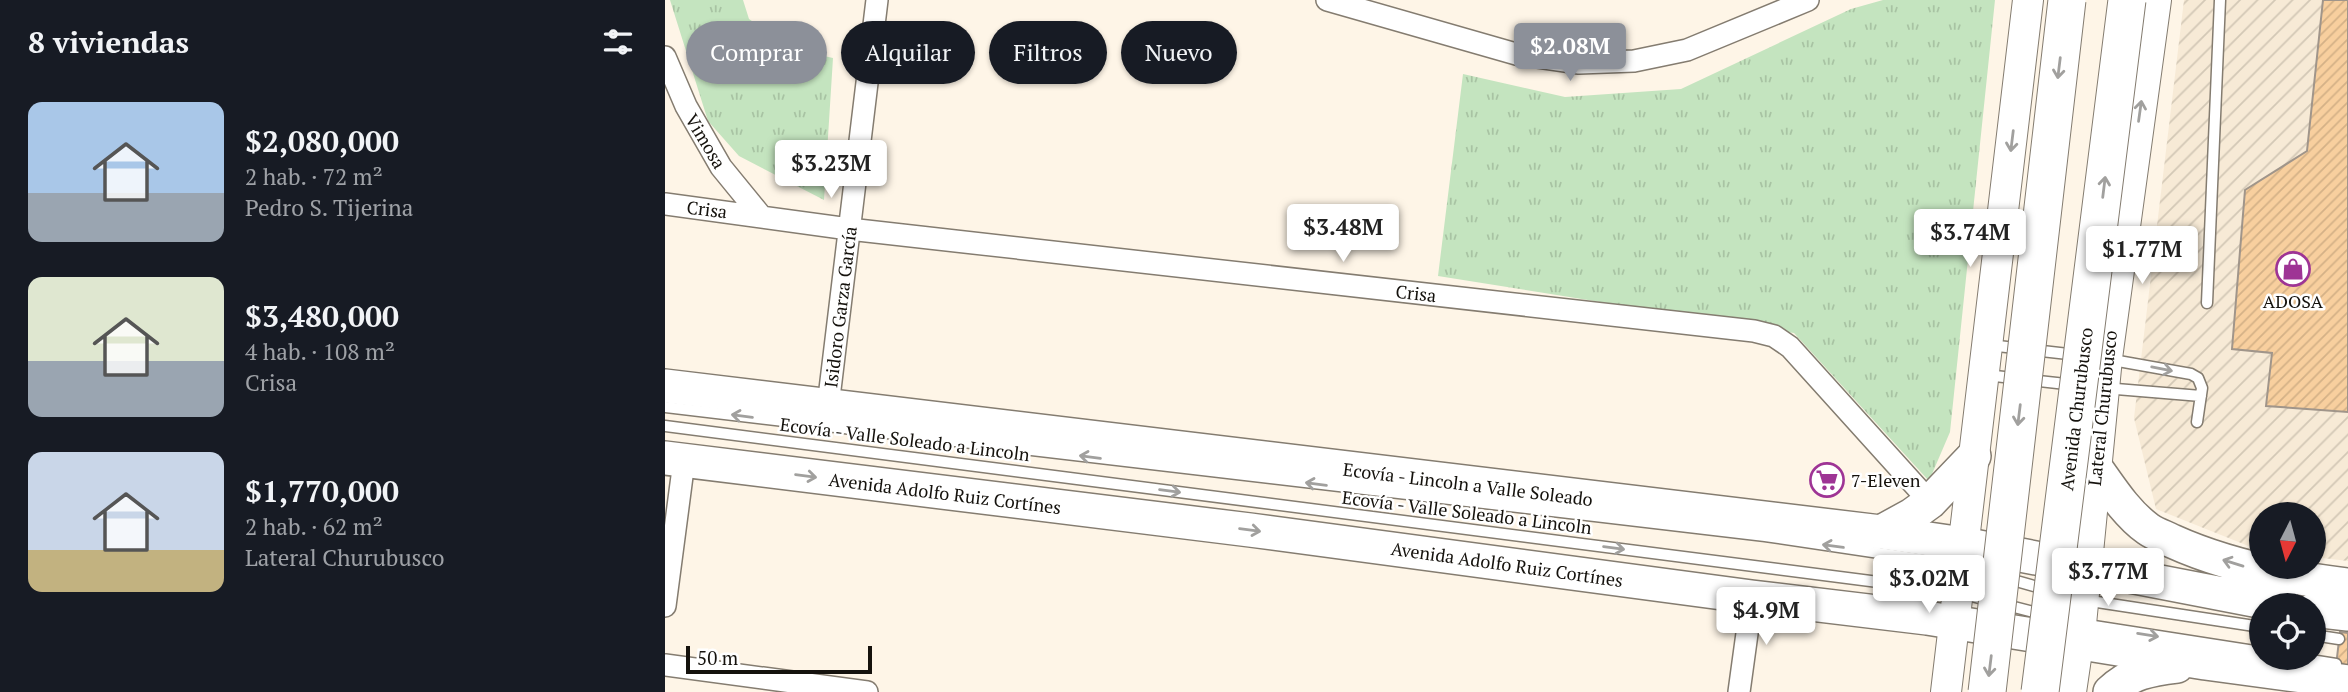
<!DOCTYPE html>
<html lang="es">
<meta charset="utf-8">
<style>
:root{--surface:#171b24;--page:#20242c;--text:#f1f3f6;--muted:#9ea1a6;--accent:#8c9099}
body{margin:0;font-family:"PT Serif",serif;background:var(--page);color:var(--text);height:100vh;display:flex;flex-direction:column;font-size:26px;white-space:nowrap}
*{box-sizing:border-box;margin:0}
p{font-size:23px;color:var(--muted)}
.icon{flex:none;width:38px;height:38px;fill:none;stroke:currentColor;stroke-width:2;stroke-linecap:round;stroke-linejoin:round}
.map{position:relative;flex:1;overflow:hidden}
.details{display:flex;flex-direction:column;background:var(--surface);width:665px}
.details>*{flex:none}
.top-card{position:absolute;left:21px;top:21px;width:665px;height:63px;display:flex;gap:14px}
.needle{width:46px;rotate:186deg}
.tools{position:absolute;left:1584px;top:502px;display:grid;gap:14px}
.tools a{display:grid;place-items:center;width:77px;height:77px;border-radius:50%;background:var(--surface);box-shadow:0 2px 5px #0004;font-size:35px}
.scale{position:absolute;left:21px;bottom:18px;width:186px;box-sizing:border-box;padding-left:7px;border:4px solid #15120d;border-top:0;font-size:19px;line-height:24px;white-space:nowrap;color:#15120d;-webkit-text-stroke:5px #fff;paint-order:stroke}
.price{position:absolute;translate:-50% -60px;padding:0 16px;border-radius:7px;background:#fff;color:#222;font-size:23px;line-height:46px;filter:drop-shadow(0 2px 4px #0008)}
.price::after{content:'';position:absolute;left:50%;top:42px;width:21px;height:16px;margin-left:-10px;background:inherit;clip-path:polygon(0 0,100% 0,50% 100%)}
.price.on{background:var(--accent);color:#fff}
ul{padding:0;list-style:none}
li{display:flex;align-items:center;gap:21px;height:175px;padding:0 28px}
li span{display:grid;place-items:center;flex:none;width:196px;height:140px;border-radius:14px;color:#555}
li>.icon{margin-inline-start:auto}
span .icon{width:84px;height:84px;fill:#fffc;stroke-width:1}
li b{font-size:30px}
h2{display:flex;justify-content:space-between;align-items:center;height:84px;padding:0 28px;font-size:30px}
.tag{padding:0 24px;border-radius:32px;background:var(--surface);box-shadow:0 2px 5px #0004;font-size:24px;line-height:63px}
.tag.on{background:var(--accent);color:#fff}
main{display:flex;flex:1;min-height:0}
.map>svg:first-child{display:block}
</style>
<main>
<section class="details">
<h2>8 viviendas<svg class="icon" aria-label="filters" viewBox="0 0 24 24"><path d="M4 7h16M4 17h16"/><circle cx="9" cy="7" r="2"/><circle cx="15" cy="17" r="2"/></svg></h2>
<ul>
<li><span style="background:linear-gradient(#a9c7e8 65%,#9aa5b1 0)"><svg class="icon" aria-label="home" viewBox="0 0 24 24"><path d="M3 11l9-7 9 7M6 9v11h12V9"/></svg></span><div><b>$2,080,000</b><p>2 hab. · 72 m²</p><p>Pedro S. Tijerina</p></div></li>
<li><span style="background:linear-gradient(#dfe7d0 60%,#9aa5b1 0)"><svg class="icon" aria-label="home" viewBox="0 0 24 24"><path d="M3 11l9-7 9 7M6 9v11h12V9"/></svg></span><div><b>$3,480,000</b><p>4 hab. · 108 m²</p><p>Crisa</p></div></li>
<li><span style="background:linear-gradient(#c9d6e8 70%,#c2b280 0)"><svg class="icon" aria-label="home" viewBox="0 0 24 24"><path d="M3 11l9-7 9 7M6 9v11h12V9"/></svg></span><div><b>$1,770,000</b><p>2 hab. · 62 m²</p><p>Lateral Churubusco</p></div></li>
</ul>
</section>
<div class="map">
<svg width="1683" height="692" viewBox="0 0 1683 692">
<defs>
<pattern id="industrial-furrows" width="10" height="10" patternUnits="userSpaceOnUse" patternTransform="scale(1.75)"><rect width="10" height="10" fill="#f7ead6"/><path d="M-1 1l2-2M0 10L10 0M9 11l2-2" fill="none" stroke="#d3c8b6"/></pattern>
<pattern id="grass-tufts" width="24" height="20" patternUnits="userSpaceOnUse" patternTransform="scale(1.75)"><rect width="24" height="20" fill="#c4e4bf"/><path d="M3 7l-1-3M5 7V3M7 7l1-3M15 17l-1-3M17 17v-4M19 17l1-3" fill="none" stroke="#a8c3a3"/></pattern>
<pattern id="building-hatch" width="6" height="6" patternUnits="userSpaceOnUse" patternTransform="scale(1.75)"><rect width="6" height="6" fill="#f8cf9e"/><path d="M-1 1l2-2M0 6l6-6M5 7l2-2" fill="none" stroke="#d4b187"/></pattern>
</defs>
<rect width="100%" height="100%" fill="#fef5e7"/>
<!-- industrial -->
<path fill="url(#industrial-furrows)" d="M1519,0H1683V561L1649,557L1648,514H1596V551L1491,509L1469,418Z"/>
<!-- grass -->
<path fill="url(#grass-tufts)" d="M5,0H78L84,19L127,49L168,58L159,200L74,156L43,121Z
M1218,0H1330L1285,432L1264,481L1129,333L773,276L798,74L900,97L1016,89L1186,9Z"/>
<!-- building -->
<path fill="url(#building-hatch)" stroke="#a0958a" stroke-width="2" d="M1658,0H1683V412L1601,406L1607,353L1567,349L1580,190L1642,151Z
M1675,632L1683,633V667L1671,666Z"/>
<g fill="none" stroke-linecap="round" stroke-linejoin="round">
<!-- lane casing -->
<g stroke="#847c70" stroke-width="13">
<path id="lane" d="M1542,303L1555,0
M1324,345L1412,355
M1442,359L1526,374L1533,378L1537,388L1532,422
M1321,375L1410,385
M1439,388L1536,396
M0,407L1100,536L1295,565L1383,590
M0,426L1291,592L1380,615
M1419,600L1596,627
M1416,624L1596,652
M1648,635L1674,639
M1633,658L1671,664"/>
</g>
<!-- street casing -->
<g stroke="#847c70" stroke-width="24">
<path id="street" d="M662,0L851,54L914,63L969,61L1022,50L1143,0
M0,57L21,106L56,167L96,216
M0,204L184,229L1089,331L1109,336L1125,347L1265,502
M163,406L212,0
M0,606L19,461
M0,665L202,692
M1074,692L1087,597"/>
</g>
<!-- secondary casing -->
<g stroke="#847c70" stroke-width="32">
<path id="secondary" d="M1281,692L1363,0
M1406,692L1416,624L1442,358L1491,0"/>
</g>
<!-- primary casing -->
<g stroke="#847c70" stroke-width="36">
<path id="primary" d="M0,386L1216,532L1298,544L1620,606
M0,458L585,530L1087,597L1262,618L1540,663L1683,682
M1431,468C1446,489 1461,513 1483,529C1490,534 1499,537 1507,541C1562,566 1623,578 1683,585
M1216,532L1247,515L1265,502L1309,456
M1648,610L1683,614
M1445,692C1465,673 1485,669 1512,666"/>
</g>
<!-- lane -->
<use href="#lane" stroke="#fff" stroke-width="10"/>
<!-- street -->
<use href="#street" stroke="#fff" stroke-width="21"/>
<!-- secondary -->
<use href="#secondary" stroke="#fff" stroke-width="30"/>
<!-- primary -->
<use href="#primary" stroke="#fff" stroke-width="33"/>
<!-- highway-bridge casing -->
<g stroke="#847c70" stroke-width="39" stroke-linecap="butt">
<path id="highway-bridge" d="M1322,692L1402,0
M1375,692L1462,0"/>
</g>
<!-- highway-bridge -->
<use href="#highway-bridge" stroke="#fff" stroke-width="37"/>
</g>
<!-- one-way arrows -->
<defs><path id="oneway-shaft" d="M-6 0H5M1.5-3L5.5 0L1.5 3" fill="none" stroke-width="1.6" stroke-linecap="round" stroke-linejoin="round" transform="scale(1.75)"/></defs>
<g stroke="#a1a09e">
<use href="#oneway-shaft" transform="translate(1394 68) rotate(97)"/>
<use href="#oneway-shaft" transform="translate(1475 111) rotate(-82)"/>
<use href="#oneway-shaft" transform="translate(1347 141) rotate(97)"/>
<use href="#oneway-shaft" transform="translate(1439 187) rotate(-83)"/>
<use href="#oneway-shaft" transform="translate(1497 369) rotate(11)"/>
<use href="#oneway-shaft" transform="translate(1354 415) rotate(97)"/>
<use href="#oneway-shaft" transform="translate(77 416) rotate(-173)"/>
<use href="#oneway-shaft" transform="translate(425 457) rotate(-173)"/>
<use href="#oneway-shaft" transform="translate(141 476) rotate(7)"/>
<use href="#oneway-shaft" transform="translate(651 484) rotate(-173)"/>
<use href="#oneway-shaft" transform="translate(505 491) rotate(7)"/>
<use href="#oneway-shaft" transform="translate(585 530) rotate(7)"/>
<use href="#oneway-shaft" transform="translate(1168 546) rotate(-172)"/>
<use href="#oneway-shaft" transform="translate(949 548) rotate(7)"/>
<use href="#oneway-shaft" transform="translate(1568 563) rotate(-163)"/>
<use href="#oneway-shaft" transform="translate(1483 635) rotate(9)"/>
<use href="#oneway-shaft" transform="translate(1325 666) rotate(97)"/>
</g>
<!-- icons -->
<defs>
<g id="shop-ring" transform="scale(1.75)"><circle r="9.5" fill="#fff" stroke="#9e3495" stroke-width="1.5"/><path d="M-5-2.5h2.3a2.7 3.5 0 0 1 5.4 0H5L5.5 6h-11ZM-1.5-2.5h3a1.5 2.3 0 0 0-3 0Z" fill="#9e3495"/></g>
<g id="supermarket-ring" transform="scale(1.75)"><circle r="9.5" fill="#fff" stroke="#9e3495" stroke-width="1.5"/><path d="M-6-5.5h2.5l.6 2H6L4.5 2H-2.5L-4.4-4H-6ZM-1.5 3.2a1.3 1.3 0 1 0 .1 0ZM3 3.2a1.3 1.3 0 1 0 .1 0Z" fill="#9e3495"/></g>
</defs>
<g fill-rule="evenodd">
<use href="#shop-ring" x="1628" y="269"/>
<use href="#supermarket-ring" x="1162" y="480"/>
</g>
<g text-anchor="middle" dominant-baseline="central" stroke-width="5" stroke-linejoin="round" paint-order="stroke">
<!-- street labels -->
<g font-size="18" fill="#15120d" stroke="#fff">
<text transform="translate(41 141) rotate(59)">Vimosa</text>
<text transform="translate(42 209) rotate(7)">Crisa</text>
<text transform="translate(751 293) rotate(6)">Crisa</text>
<text transform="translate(175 307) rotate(-83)">Isidoro Garza García</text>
<text transform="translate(1437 408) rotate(-84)">Lateral Churubusco</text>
<text transform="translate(1411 409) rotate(-83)">Avenida Churubusco</text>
<text transform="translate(240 439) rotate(7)">Ecovía - Valle Soleado a Lincoln</text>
<text transform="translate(803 484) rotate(7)">Ecovía - Lincoln a Valle Soleado</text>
<text transform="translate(280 493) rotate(7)">Avenida Adolfo Ruiz Cortínes</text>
<text transform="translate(802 512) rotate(7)">Ecovía - Valle Soleado a Lincoln</text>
<text transform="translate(842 564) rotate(8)">Avenida Adolfo Ruiz Cortínes</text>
</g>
<!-- poi labels -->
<g font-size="18" fill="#15120d" stroke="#fff">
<text x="1628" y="301">ADOSA</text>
<text x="1186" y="480" text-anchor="start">7-Eleven</text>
</g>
</g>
</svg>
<div class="tools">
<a><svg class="needle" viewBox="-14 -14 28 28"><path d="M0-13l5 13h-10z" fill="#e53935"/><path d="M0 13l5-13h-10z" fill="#9ea1a6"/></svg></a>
<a><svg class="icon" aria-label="locate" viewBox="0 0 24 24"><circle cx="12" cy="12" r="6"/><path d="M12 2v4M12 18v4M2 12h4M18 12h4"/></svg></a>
</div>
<div class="scale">50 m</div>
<b class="price on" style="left:905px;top:83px">$2.08M</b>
<b class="price" style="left:166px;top:200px">$3.23M</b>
<b class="price" style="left:678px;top:264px">$3.48M</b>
<b class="price" style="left:1305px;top:269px">$3.74M</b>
<b class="price" style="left:1477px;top:286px">$1.77M</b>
<b class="price" style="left:1443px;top:608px">$3.77M</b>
<b class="price" style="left:1264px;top:615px">$3.02M</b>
<b class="price" style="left:1101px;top:647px">$4.9M</b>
<div class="top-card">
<a class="tag on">Comprar</a>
<a class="tag">Alquilar</a>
<a class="tag">Filtros</a>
<a class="tag">Nuevo</a>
</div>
</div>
</main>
